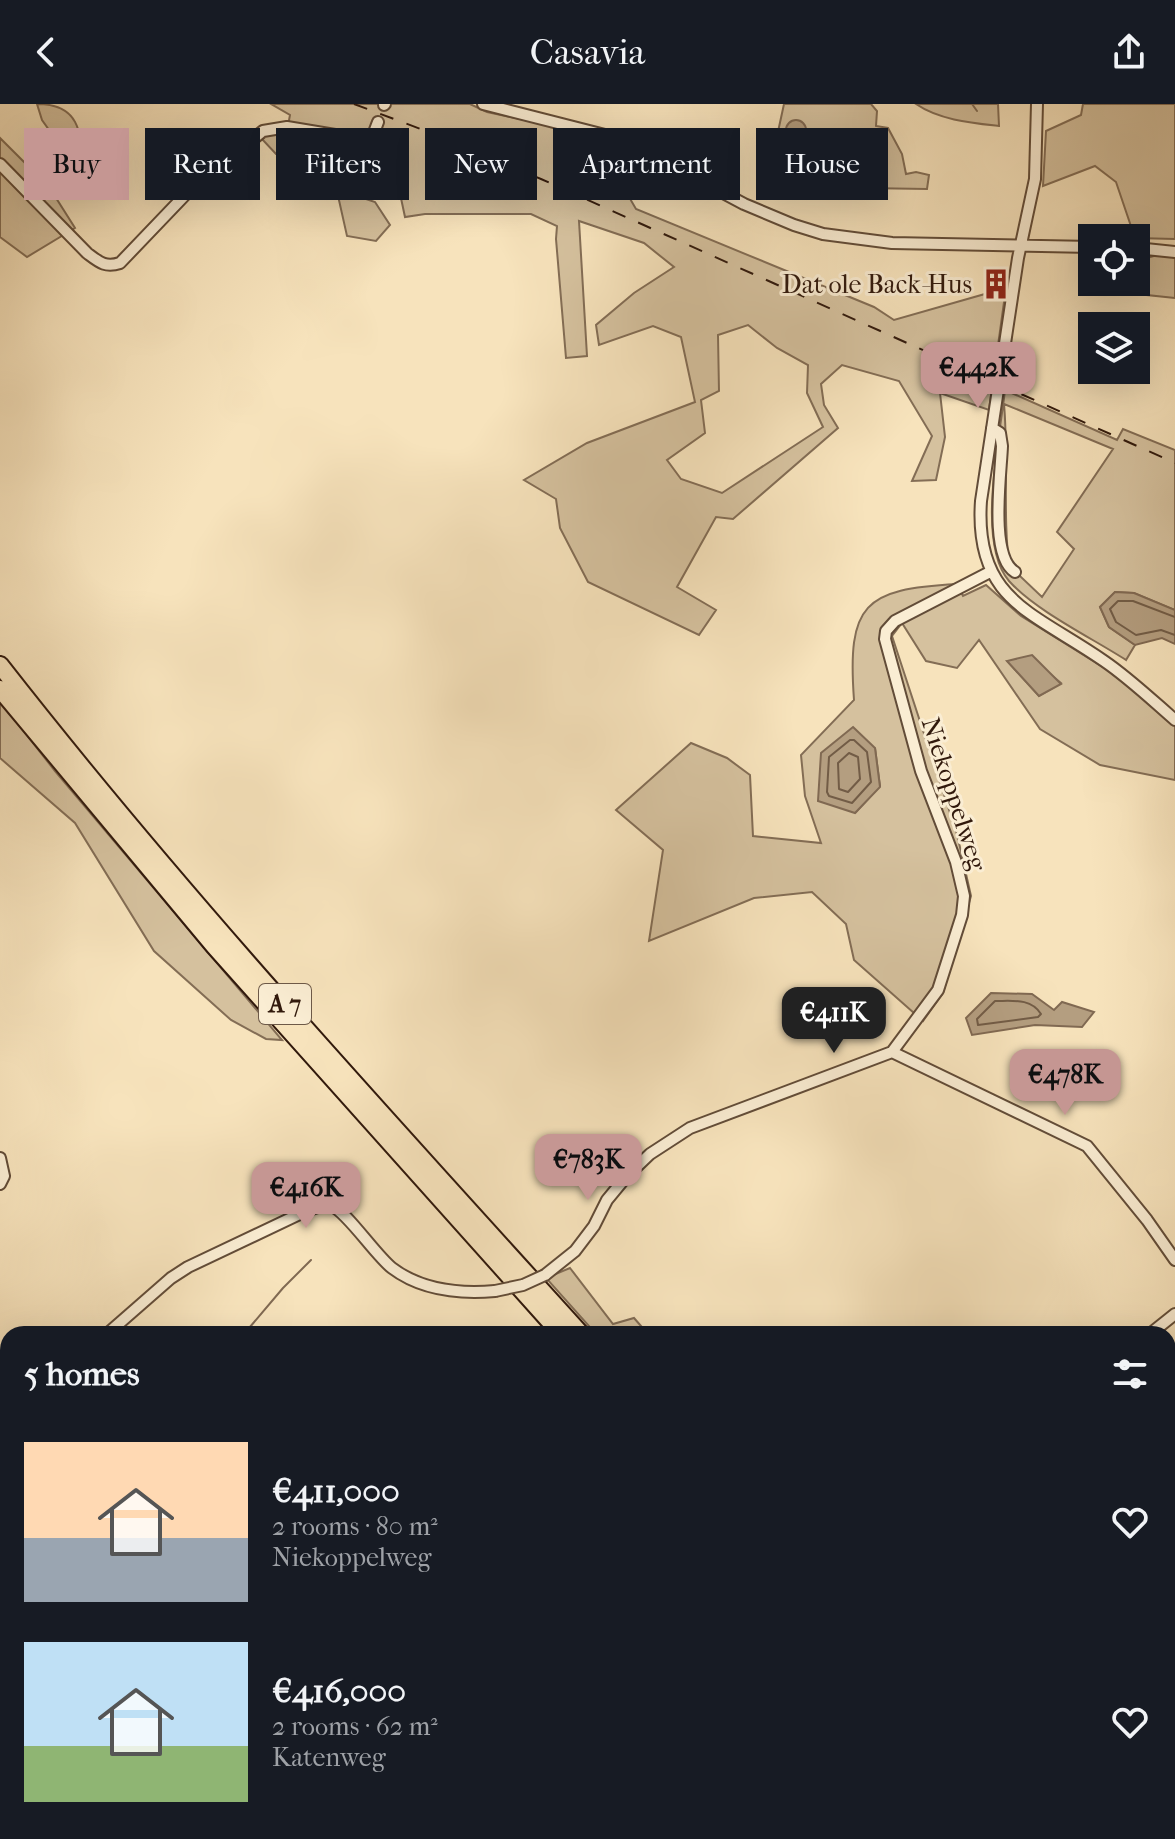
<!DOCTYPE html>
<meta charset="utf-8">
<style>
:root{--surface:#171b24;--page:#242831;--text:#f1f3f6;--muted:#9ea1a6;--accent:#c59692}
body{margin:0;font-family:"IM FELL French Canon",serif;background:var(--page);color:var(--text);height:100vh;display:flex;flex-direction:column;font-size:30px;white-space:nowrap}
*{box-sizing:border-box;margin:0}
p{font-size:26px;color:var(--muted)}
.icon{flex:none;width:44px;height:44px;fill:none;stroke:currentColor;stroke-width:2;stroke-linecap:round;stroke-linejoin:round}
.map{position:relative;flex:1;overflow:hidden}
.side{position:absolute;left:0px;top:1222px;width:1176px;height:514px;display:flex;flex-direction:column;background:var(--surface);border-radius:24px 24px 0 0;box-shadow:0 8px 32px #0002}
.side>*{flex:none}
.banner{position:absolute;left:24px;top:24px;width:1128px;height:72px;display:flex;gap:16px}
.fabs{position:absolute;left:1078px;top:120px;display:grid;gap:16px}
.fabs a{display:grid;place-items:center;width:72px;height:72px;border-radius:0px;background:var(--surface);box-shadow:0 8px 32px #0002;font-size:40px}
.price{position:absolute;translate:-50% -68px;padding:0 18px;border-radius:16px;background:var(--accent);color:#111;font-size:26px;line-height:52px;filter:drop-shadow(0 2px 4px #0008)}
.price::after{content:'';position:absolute;left:50%;top:48px;width:24px;height:18px;margin-left:-12px;background:inherit;clip-path:polygon(0 0,100% 0,50% 100%)}
.price.selected{background:#222;color:#fff}
ul{padding:0;list-style:none}
li{display:flex;align-items:center;gap:24px;height:200px;padding:0 24px}
li span{display:grid;place-items:center;flex:none;width:224px;height:160px;border-radius:0px;color:#555}
li>.icon{margin-inline-start:auto}
span .icon{width:96px;height:96px;fill:#fffc;stroke-width:1}
li b{font-size:34px}
h2{display:flex;justify-content:space-between;align-items:center;height:96px;padding:0 24px;font-size:34px}
.tag{padding:0 28px;border-radius:0px;background:var(--surface);box-shadow:0 8px 32px #0002;font-size:28px;line-height:72px}
.tag.selected{background:var(--accent);color:#111}
header{display:flex;justify-content:space-between;align-items:center;height:104px;padding:0 24px;background:var(--surface);font-size:36px;font-weight:600}
.map>svg:first-child{display:block}
</style>
<header><svg class="icon" aria-label="back" viewBox="0 0 24 24"><path d="M15 5l-7 7 7 7"/></svg>Casavia<svg class="icon" aria-label="share" viewBox="0 0 24 24"><path d="M12 15V3M7 8l5-5 5 5M5 13v7h14v-7"/></svg></header>
<div class="map">
<svg width="1175" height="1735" viewBox="0 0 1175 1735">
<rect width="100%" height="100%" fill="#f7e3bc"/>
<filter id="stains"><feTurbulence type="fractalNoise" baseFrequency=".0025" numOctaves="4"/><feColorMatrix values="0 0 0 0 .2 0 0 0 0 .09 0 0 0 0 .02 0 0 0 .5 -.17"/></filter>
<radialGradient id="worn" r=".72"><stop offset=".6" stop-color="#630" stop-opacity="0"/><stop offset="1" stop-color="#630" stop-opacity=".3"/></radialGradient>
<!-- green -->
<path fill="#d5c19e" stroke="#836d55" stroke-width="2" fill-rule="evenodd" d="M37,0C79,0 81,27 83,62L51,86L75,124L27,153L0,133V34L41,75L64,61V47L42,16Z
M271,0H470L487,8L577,27L567,55L604,70L618,43L660,63L629,93L636,105L874,203L894,216L1006,184L989,306L940,289L945,333L936,376L912,377L932,332L899,277L842,261L821,280L824,301L838,324L733,415L716,413L677,483L716,506L699,531L588,478L560,424L556,395L524,376L587,339L695,298L681,233L653,222L599,241L596,221L634,189L674,163L644,139L579,117L587,252L566,254L556,135L557,122L531,110H425L405,113L398,80L380,65L364,46L339,45L348,89L375,98L390,121L376,137L347,132L330,56L317,49L276,50L261,34L274,26L287,27L290,11ZM748,221L777,244L808,261L807,289L823,323L722,389L681,375L667,356L705,329L701,296L719,287L718,231Z
M784,0H871L877,7L876,22L888,24L902,50L906,70L916,68L929,71L927,85L863,84L834,76L840,56L811,43L776,37Z
M916,0H998L999,22C972,19 939,16 916,0Z
M1083,0H1175V135L1135,134L1116,78L1095,62L1043,82L1046,27L1081,11Z
M1157,151L1175,153V194L1147,191V154Z
M1005,286L1117,336L1123,325L1175,346V506L1134,489L1115,488L1100,503L1109,523L1135,541L1126,556C1092,534 1036,507 1009,477C976,439 1000,334 1005,286ZM1004,300L1113,345L1057,428L1074,445L1042,493L1020,472L1010,468C1002,412 1009,356 1004,300Z
M957,480L963,492L986,481L1021,512L1114,570L1175,622V676L1100,661L1040,625L979,536L957,564L926,557L902,519L892,532L957,730L971,792L943,889L923,917L854,856L846,820L812,788L754,794L649,837L663,746L616,706L691,639L727,654L750,671L753,732L821,739L805,692L801,651L854,596C847,500 864,485 957,480ZM1008,558L1045,566L1061,579L1039,592ZM875,644L880,682L855,709Z
M0,597L55,667L282,936L266,935L231,916L154,847L75,719L0,654Z
M570,1164L613,1220L634,1214L648,1230H596L546,1174Z
M529,1728H880V1735H527Z
M888,1728H958L965,1735H882Z"/>
<!-- water -->
<path fill="#b49e80" stroke="#806952" stroke-width="2" d="M786 26a10 10 0 1 1 20 0a10 10 0 1 1-20 0Z
M1115,488L1134,489L1175,506V540L1162,534L1135,541L1109,523L1100,503Z
M1032,551L1061,580L1039,592L1007,557Z
M853,623L875,644L880,683L855,709L818,697L821,649Z
M991,889L1032,890L1054,906L1062,898L1094,908L1082,923L1035,921L972,931L966,914Z"/>
<g fill="none" stroke-linecap="round" stroke-linejoin="round">
<!-- shore -->
<path stroke="#725c46" stroke-width="2" d="M1175,513L1133,497H1118L1110,505L1116,518L1136,531L1161,526L1175,531
M850,636H854L867,648L871,678L852,699L829,692L827,688L829,653Z
M849,649L858,653L860,675L848,688L839,685L838,659Z
M995,897C1013,897 1031,894 1041,910L1038,913L978,921L977,915Z"/>
<!-- stream -->
<path stroke="#806952" stroke-width="2" d="M972,0L977,7
M244,1230L283,1184L311,1156
M1,1337L8,1342
M0,1486L8,1477
M0,1667L8,1684
M25,1728L27,1735"/>
<!-- minor casing -->
<g stroke="#624c38" stroke-width="14">
<path id="minor" d="M483,0L605,31L650,50L744,100L794,121L823,130L892,139L1092,143
M1037,0L1035,75L1018,154L981,397C974,497 1034,508 1104,557C1129,574 1152,596 1175,616
M384,1L385,0
M0,60L87,149C99,158 105,164 120,159L186,90L263,27L287,23L365,36L373,31L378,18
M1136,144L1175,148
M992,324L1000,329L1002,342C1001,370 989,452 1015,468
M892,948L1087,1042L1147,1116L1175,1156
M0,1054L4,1072L0,1080
M545,1171L575,1147L594,1122L607,1096L626,1073L650,1050L690,1024L892,948L938,886L962,811L964,792L956,758L921,667L885,535L886,527L895,517L990,468
M107,1230L171,1174L188,1163L306,1107C313,1105 323,1100 331,1102C345,1105 376,1152 392,1164C421,1186 460,1190 495,1187
M1150,1230L1175,1210
M0,1280L8,1276
M1168,1419L1175,1416
M1168,1581L1175,1580
M520,1735L522,1728"/>
</g>
<!-- highway casing -->
<g stroke="#31190c" stroke-width="20">
<path id="highway" d="M0,561C182,794 383,1011 581,1230
M0,585L214,842L561,1230
M989,1728L995,1735
M1006,1728L1012,1735"/>
</g>
<!-- minor -->
<use href="#minor" stroke="#faedd3" stroke-width="10"/>
<!-- highway -->
<use href="#highway" stroke="#f7e3bc" stroke-width="16"/>
<!-- rail -->
<path stroke="#31190c" stroke-width="2" stroke-dasharray="14 14" stroke-linecap="butt" d="M354,0L450,36L541,75L1175,359"/>
<!-- minor-bridge casing -->
<g stroke="#624c38" stroke-width="14" stroke-linecap="butt">
<path id="minor-bridge" d="M495,1187L523,1181L545,1171"/>
</g>
<!-- minor-bridge -->
<use href="#minor-bridge" stroke="#faedd3" stroke-width="10"/>
</g>
<!-- icons -->
<defs>
<g id="building-bare" transform="scale(2.4)"><path d="M-4-6H4V6H1V3H-1V6H-4ZM-2.5-4.3h1.7v1.8h-1.7ZM.8-4.3h1.7v1.8H.8ZM-2.5-1h1.7V.8h-1.7ZM.8-1h1.7V.8H.8Z" fill="#8f2418" stroke="#faedd3" stroke-width="2.5" paint-order="stroke"/></g>
</defs>
<g fill-rule="evenodd">
<use href="#building-bare" x="996" y="180"/>
</g>
<g text-anchor="middle" dominant-baseline="central" stroke-width="6" stroke-linejoin="round" paint-order="stroke">
<!-- shield labels -->
<rect fill="#faedd3" stroke="#6d5948" stroke-width="2" x="259" y="880" width="52" height="40" rx="6"/>
<g font-size="24" font-weight="bold" fill="#31190c">
<text x="285" y="900">A 7</text>
</g>
<!-- poi labels -->
<g font-size="26" fill="#31190c" stroke="#faedd3" text-anchor="end">
<text x="972" y="180">Dat ole Back-Hus</text>
</g>
<!-- street labels -->
<g font-size="26" fill="#31190c" stroke="#faedd3">
<text transform="translate(954 690) rotate(72)">Niekoppelweg</text>
</g>
</g>
<rect width="100%" height="100%" filter="url(#stains)"/>
<rect width="100%" height="100%" fill="url(#worn)"/>
</svg>
<div class="fabs">
<a><svg class="icon" aria-label="locate" viewBox="0 0 24 24"><circle cx="12" cy="12" r="6"/><path d="M12 2v4M12 18v4M2 12h4M18 12h4"/></svg></a>
<a><svg class="icon" aria-label="layers" viewBox="0 0 24 24"><path d="M12 4l9 5-9 5-9-5zM3 14l9 5 9-5"/></svg></a>
</div>
<b class="price" style="left:978px;top:306px">€442K</b>
<b class="price selected" style="left:834px;top:951px">€411K</b>
<b class="price" style="left:1065px;top:1013px">€478K</b>
<b class="price" style="left:588px;top:1098px">€783K</b>
<b class="price" style="left:306px;top:1126px">€416K</b>
<div class="banner">
<a class="tag selected">Buy</a>
<a class="tag">Rent</a>
<a class="tag">Filters</a>
<a class="tag">New</a>
<a class="tag">Apartment</a>
<a class="tag">House</a>
</div>
<section class="side">
<h2>5 homes<svg class="icon" aria-label="filters" viewBox="0 0 24 24"><path d="M4 7h16M4 17h16"/><circle cx="9" cy="7" r="2"/><circle cx="15" cy="17" r="2"/></svg></h2>
<ul>
<li><span style="background:linear-gradient(#ffd9b3 60%,#9aa5b1 0)"><svg class="icon" aria-label="home" viewBox="0 0 24 24"><path d="M3 11l9-7 9 7M6 9v11h12V9"/></svg></span><div><b>€411,000</b><p>2 rooms · 80 m²</p><p>Niekoppelweg</p></div><svg class="icon" aria-label="heart" viewBox="0 0 24 24"><path d="M12 20l-8-8c-3-5 5-10 8-4 3-6 11-1 8 4z"/></svg></li>
<li><span style="background:linear-gradient(#bfe0f5 65%,#8fb573 0)"><svg class="icon" aria-label="home" viewBox="0 0 24 24"><path d="M3 11l9-7 9 7M6 9v11h12V9"/></svg></span><div><b>€416,000</b><p>2 rooms · 62 m²</p><p>Katenweg</p></div><svg class="icon" aria-label="heart" viewBox="0 0 24 24"><path d="M12 20l-8-8c-3-5 5-10 8-4 3-6 11-1 8 4z"/></svg></li>
</ul>
</section>
</div>
